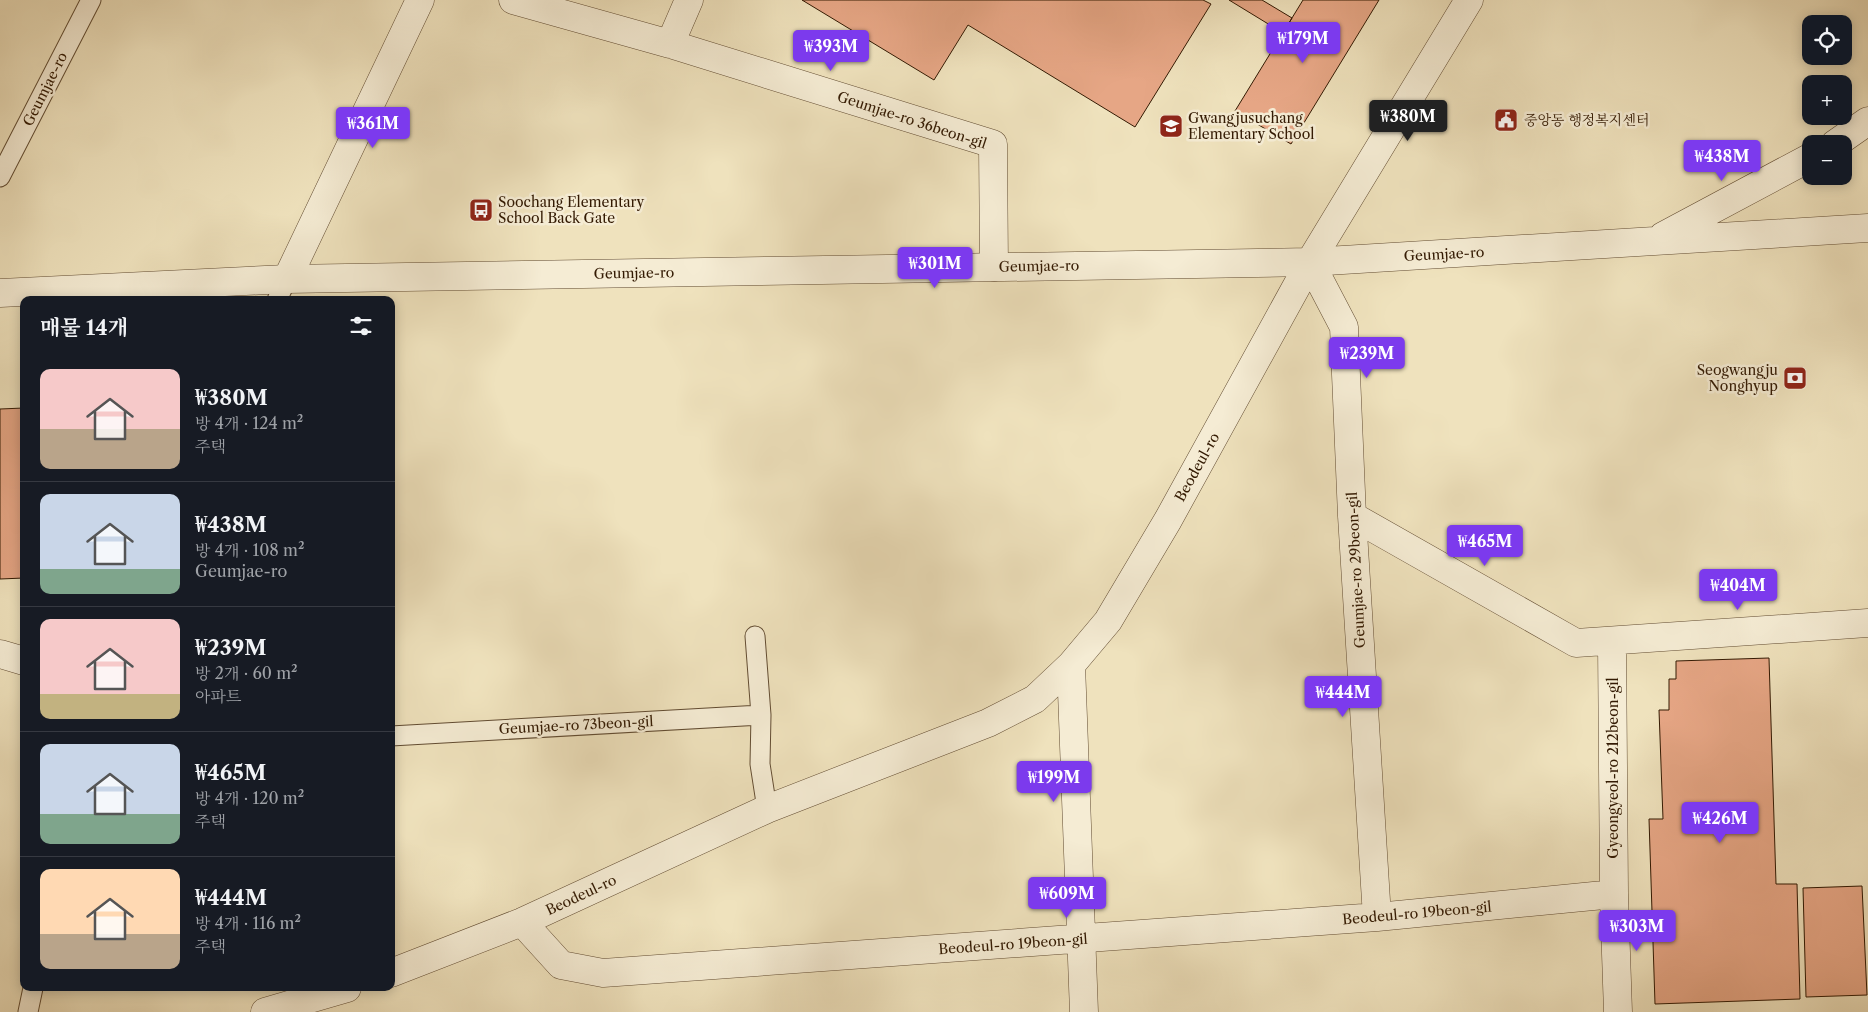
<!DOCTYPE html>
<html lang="ko">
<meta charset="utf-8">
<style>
:root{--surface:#171b24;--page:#242831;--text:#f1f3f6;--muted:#9ea1a6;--line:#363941;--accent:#7c3aed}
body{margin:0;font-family:"Libre Caslon Text","Noto Serif KR",serif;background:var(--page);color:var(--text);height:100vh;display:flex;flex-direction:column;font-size:19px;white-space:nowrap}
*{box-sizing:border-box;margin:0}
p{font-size:16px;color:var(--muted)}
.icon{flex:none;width:28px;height:28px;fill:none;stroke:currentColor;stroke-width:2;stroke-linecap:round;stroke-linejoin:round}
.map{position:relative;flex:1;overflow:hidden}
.details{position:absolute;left:20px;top:296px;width:375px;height:695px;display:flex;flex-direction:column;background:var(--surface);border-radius:10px;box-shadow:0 2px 12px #0003}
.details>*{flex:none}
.fabs{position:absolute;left:1802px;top:15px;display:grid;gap:10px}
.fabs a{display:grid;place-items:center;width:50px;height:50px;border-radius:10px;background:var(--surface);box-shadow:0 2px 12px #0003;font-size:25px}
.price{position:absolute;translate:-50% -42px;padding:0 11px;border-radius:5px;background:var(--accent);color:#fff;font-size:16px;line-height:32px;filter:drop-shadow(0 1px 2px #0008)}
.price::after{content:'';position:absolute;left:50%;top:30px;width:15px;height:11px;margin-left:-8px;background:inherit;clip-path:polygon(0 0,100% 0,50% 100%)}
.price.active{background:#222;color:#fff}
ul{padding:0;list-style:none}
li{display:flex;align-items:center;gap:15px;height:125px;padding:0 20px}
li+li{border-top:1px solid var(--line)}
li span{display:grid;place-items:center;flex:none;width:140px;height:100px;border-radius:10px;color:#555}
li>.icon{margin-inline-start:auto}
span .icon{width:60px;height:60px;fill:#fffc;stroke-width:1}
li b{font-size:21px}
h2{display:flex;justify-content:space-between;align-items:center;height:60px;padding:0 20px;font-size:21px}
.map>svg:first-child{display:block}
</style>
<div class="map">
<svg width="1868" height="1012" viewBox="0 0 1868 1012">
<rect width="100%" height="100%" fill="#efe2bd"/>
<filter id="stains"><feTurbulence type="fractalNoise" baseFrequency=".004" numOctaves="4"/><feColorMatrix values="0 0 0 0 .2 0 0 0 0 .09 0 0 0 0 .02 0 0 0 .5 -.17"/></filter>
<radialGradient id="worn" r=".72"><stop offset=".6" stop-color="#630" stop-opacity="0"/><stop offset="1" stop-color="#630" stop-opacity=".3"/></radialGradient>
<!-- building -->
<path fill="#e6a685" stroke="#331a03" d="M802,0H1203L1211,4L1135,127L968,25L934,80Z
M1229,0H1262L1292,18L1283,33Z
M1303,0H1379L1291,144L1235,111Z
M24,408V578L0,579V409Z
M1769,658L1776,884H1797L1800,999L1655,1004L1649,819H1663L1659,710H1669V679H1676V661Z
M1862,886L1867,995L1806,997L1803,888Z"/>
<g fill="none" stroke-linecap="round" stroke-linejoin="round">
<!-- service casing -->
<g stroke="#624c32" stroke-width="21">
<path id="service" d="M0,177L91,0
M277,300L287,279
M755,636L761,715L760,764L767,809
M391,736L761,715
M28,1012L33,988"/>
</g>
<!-- minor casing -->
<g stroke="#624c32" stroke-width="29">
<path id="minor" d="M513,0L670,44L993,144L994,267
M670,44L689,0
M1310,262L1344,327L1352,516L1377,917
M287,279L420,0
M1352,516L1576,643L1868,623
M1612,642L1614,894L1618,1012
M0,654L24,661
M1071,665L1084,1012
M522,922L561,965L603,973L1377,917L1614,894
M391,973L522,922L767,809L988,723L1035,699L1071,665L1108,621L1168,520L1310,262L1469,0
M265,1012L347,988"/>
</g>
<!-- tertiary casing -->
<g stroke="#624c32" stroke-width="29">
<path id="tertiary" d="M1835,144L1868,121
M1663,236L1811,157
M0,293L287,279L1310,262L1868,228"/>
</g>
<!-- service -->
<use href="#service" stroke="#f5ecd4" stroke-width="19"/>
<!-- minor -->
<use href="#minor" stroke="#f5ecd4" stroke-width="28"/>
<!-- tertiary -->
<use href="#tertiary" stroke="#f5ecd4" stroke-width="28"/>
</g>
<!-- icons -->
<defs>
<g id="civic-square" transform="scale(1.25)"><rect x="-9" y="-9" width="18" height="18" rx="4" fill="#8f2418" stroke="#f5ecd4"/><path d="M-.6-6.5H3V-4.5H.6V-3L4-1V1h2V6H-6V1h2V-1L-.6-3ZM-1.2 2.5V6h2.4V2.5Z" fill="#fff"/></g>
<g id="school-square" transform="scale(1.25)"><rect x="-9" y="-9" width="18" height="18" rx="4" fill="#8f2418" stroke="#f5ecd4"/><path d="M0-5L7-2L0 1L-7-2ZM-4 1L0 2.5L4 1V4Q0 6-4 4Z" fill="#fff"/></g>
<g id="bus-square" transform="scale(1.25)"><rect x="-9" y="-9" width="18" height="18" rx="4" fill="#8f2418" stroke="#f5ecd4"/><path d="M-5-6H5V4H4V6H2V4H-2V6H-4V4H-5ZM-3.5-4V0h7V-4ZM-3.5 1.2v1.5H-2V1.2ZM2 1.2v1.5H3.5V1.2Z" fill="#fff"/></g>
<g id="bank-square" transform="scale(1.25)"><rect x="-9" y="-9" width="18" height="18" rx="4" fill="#8f2418" stroke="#f5ecd4"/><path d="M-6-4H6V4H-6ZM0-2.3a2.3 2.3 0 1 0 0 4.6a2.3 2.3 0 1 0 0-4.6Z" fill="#fff"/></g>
</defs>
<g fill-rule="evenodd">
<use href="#civic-square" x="1506" y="120"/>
<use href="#school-square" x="1171" y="126"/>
<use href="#bus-square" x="481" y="210"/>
<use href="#bank-square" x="1795" y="378"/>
</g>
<g text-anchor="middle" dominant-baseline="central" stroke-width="5" stroke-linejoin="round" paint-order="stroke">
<!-- street labels -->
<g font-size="14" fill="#331a03" stroke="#f5ecd4">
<text transform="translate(45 89) rotate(-63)">Geumjae-ro</text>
<text transform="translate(912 120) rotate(18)">Geumjae-ro 36beon-gil</text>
<text transform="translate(1444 254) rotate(-3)">Geumjae-ro</text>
<text transform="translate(1039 266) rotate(-1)">Geumjae-ro</text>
<text transform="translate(634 273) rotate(-1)">Geumjae-ro</text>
<text transform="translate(1197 467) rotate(-61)">Beodeul-ro</text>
<text transform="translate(1356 570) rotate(-93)">Geumjae-ro 29beon-gil</text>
<text transform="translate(576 725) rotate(-3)">Geumjae-ro 73beon-gil</text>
<text transform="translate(1613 768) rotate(-90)">Gyeongyeol-ro 212beon-gil</text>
<text transform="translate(581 895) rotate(-25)">Beodeul-ro</text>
<text transform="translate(1417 913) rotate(-5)">Beodeul-ro 19beon-gil</text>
<text transform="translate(1013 944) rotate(-4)">Beodeul-ro 19beon-gil</text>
</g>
<!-- poi labels -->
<g font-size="14" fill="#331a03" stroke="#f5ecd4" text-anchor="start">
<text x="1188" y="118">Gwangjusuchang<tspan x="1188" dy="16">Elementary School</tspan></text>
<text x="1524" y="120">중앙동 행정복지센터</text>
<text x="498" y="202">Soochang Elementary<tspan x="498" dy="16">School Back Gate</tspan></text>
<text x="1778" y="370" text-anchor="end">Seogwangju<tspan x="1778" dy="16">Nonghyup</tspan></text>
</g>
</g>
<rect width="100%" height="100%" filter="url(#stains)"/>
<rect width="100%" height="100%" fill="url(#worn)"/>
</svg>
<div class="fabs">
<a><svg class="icon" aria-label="locate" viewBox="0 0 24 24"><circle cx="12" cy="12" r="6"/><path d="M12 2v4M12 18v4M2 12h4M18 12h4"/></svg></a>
<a>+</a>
<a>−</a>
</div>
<b class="price" style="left:1303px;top:64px">₩179M</b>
<b class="price" style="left:831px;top:72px">₩393M</b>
<b class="price active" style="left:1408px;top:142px">₩380M</b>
<b class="price" style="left:373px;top:149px">₩361M</b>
<b class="price" style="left:1722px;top:182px">₩438M</b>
<b class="price" style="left:935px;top:289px">₩301M</b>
<b class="price" style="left:1367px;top:379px">₩239M</b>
<b class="price" style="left:1485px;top:567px">₩465M</b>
<b class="price" style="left:1738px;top:611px">₩404M</b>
<b class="price" style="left:1343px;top:718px">₩444M</b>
<b class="price" style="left:1054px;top:803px">₩199M</b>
<b class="price" style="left:1720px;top:844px">₩426M</b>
<b class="price" style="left:1067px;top:919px">₩609M</b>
<b class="price" style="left:1637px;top:952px">₩303M</b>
<section class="details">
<h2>매물 14개<svg class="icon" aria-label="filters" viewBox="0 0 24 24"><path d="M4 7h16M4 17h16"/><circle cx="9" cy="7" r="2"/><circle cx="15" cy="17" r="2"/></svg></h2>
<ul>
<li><span style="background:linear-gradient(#f6c9c9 60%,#b9a48a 0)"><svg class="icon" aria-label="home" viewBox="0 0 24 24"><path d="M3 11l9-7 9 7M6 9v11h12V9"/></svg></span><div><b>₩380M</b><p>방 4개 · 124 m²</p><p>주택</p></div></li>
<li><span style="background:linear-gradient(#c9d6e8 75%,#7fa58c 0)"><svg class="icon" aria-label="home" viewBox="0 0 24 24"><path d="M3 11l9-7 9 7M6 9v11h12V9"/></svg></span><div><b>₩438M</b><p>방 4개 · 108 m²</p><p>Geumjae-ro</p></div></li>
<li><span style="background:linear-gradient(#f6c9c9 75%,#c2b280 0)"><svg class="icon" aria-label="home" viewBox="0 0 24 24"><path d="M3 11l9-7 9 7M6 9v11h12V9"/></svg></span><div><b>₩239M</b><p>방 2개 · 60 m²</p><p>아파트</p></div></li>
<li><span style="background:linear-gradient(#c9d6e8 70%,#7fa58c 0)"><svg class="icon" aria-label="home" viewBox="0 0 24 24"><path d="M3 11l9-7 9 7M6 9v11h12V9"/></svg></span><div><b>₩465M</b><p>방 4개 · 120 m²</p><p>주택</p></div></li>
<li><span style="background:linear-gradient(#ffd9b3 65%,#b9a48a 0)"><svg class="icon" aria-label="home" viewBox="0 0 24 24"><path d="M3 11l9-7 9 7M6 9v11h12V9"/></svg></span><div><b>₩444M</b><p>방 4개 · 116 m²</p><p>주택</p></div></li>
</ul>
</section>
</div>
